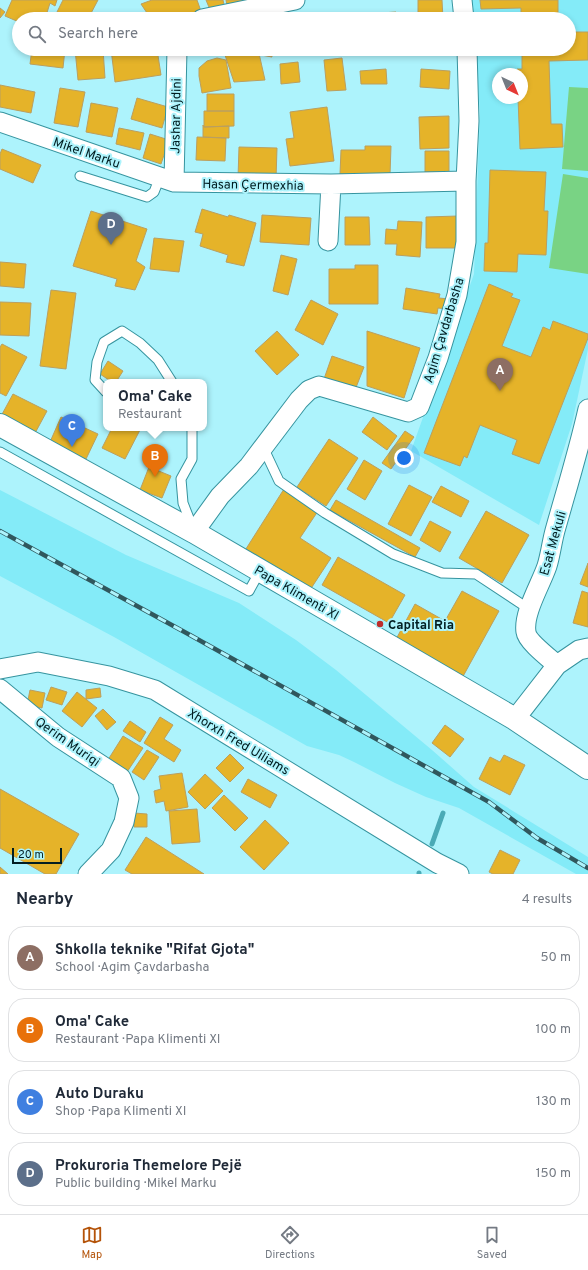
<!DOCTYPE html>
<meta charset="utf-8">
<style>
:root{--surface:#fff;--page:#f6f6f7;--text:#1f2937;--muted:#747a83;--line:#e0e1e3;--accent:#b45309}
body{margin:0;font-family:Overpass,sans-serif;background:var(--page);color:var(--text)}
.compass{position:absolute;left:492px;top:68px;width:36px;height:36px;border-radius:50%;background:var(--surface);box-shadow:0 2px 6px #0003;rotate:137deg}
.scale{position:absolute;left:12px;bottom:10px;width:50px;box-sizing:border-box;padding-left:4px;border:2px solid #021e22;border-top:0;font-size:11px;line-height:14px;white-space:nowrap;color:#021e22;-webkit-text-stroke:3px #adf3fc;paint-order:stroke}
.you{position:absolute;left:404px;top:458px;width:14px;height:14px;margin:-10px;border:3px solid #fff;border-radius:50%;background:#1a73e8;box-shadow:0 0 0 6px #1a73e833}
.badge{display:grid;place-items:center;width:26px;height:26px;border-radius:50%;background:var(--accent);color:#fff;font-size:13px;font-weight:700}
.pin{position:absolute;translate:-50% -33px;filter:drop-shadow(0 1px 2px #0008)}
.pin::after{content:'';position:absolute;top:21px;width:14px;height:12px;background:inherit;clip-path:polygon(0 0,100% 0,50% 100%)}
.popup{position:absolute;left:103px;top:379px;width:104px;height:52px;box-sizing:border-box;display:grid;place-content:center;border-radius:8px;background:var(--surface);filter:drop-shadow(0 1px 3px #0005);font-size:13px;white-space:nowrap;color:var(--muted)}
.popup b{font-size:15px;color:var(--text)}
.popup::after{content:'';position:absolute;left:50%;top:100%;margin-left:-8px;border:8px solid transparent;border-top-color:var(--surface)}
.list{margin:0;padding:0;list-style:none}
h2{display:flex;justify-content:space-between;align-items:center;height:52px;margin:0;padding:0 16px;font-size:17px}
h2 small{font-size:13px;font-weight:400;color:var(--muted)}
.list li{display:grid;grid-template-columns:26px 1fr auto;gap:12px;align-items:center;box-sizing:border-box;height:64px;margin:0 8px 8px;padding:0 8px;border:1px solid var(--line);border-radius:16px}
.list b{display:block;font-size:15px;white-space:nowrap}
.list p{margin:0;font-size:13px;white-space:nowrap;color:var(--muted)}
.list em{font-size:13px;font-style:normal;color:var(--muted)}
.icon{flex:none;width:22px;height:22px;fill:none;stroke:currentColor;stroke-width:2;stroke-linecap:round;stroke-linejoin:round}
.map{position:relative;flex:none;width:588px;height:874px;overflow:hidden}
.search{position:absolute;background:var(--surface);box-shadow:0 2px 6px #0003;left:12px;right:12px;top:12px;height:44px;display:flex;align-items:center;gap:10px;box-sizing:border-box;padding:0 14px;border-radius:22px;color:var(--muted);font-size:15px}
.sheet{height:340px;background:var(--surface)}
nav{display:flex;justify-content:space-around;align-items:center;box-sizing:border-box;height:56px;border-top:1px solid var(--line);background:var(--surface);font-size:11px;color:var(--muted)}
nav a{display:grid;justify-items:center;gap:2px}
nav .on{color:var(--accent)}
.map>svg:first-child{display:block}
.built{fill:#84ebf8;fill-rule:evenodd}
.green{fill:#79d384}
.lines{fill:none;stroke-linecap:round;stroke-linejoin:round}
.stream{stroke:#4aaab6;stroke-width:5}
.building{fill:#e5b329;stroke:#ba9f60}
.lane-casing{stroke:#36949f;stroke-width:11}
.street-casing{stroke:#36949f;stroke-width:21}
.secondary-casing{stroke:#36949f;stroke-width:24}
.lane{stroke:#fff;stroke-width:9}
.street{stroke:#fff;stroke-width:19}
.secondary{stroke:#fff;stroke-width:22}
.rail-casing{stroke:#30575d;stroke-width:4.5}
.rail{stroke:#adf3fc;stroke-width:3;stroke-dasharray:9;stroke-linecap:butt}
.poi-dot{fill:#bd2e2c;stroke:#adf3fc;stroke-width:1.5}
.labels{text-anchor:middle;stroke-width:4;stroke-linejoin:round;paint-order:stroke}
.street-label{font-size:13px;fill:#021e22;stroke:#adf3fc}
.poi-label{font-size:13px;font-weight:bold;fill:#021e22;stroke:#adf3fc;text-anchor:start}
</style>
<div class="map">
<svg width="588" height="874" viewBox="0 0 588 874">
<rect width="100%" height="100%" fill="#adf3fc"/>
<path class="built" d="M471 0H588V349L572 424 539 525 411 451 474 274 480 112 475 49H569V19H472ZM498 74H522V98H498Z
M0 490 126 555 239 603 296 640 336 670 432 750 474 787 588 857V874H576L459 808 426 797 395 783 354 762 339 755 307 746 114 637 0 576Z"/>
<path class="green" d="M569 87 588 88V171L562 169Z
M563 174 588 178V274L549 268Z"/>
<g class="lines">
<path class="stream" d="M432 844 443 813
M419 874V873"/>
</g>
<path class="building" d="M12 0H57L55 6 50 3 45 19H19V22L5 16Z
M63 0H98L88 19H64L56 14Z
M152 0H197L202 14 188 19H151L141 4Z
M206 0H223L225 9 211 12Z
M226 0H243L246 10 228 11Z
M418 0H442L443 19H418Z
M480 0H558V19H521V8L481 9Z
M0 8 5 12 0 18Z
M396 12V19H366V14Z
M350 16 351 19H328Z
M569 32H588V60L549 61 551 124H562L563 147 520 149 518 98H522V74H518L517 69H522V49H569Z
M32 49H65L63 68 30 64Z
M75 49H103L105 78 78 80Z
M111 49H157L161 75 115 82Z
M223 49H258L265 80 234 82Z
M259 49H271L272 57 261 55Z
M326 49H343L326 51Z
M217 58 226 60 231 88 202 93 199 76V68L207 61Z
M342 58 346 90 327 91 324 60Z
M298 62 300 82 281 84 280 64Z
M386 69 387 84H361L360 71Z
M421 69 450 71 449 89 420 87Z
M0 85 35 92 31 113 0 107Z
M60 88 85 92 78 127 54 123Z
M207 94H234V111H207Z
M137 98 168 107 162 128 131 119Z
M91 103 118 108 112 137 86 132Z
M327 107 334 161 290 166 286 139 294 138 290 112Z
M204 111H234V126L204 127Z
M449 116V148L420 149 419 117Z
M203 125 204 127 229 126V138L203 137Z
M119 128 144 133 140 150 116 144Z
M150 134 169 140 161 164 143 158Z
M197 137 226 138 225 161 196 160Z
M365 146H391L390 175 340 174 341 150H365Z
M239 147 277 148 276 179 238 178Z
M2 149 41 165 33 183 0 169V154Z
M425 151H449V172H425Z
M490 170 546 172 544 211H548L546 255 518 254 517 272 484 271 485 243H488Z
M202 209 228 217 229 215 256 223 244 266 226 262 228 255 200 246 203 234 195 232Z
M91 211 147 229 136 261 145 267 135 290 115 286 117 279 73 266Z
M262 215 311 218 309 245 260 242Z
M458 216V248H426V217Z
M345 217H369L370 245H345Z
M398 221 422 222 420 257 396 255 397 244H385L386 229 397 230Z
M154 238 184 241 179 272 150 269Z
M281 255 297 259 288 295 273 291Z
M0 262 26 264 24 288 0 286Z
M355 265H378V304H329V269H355Z
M489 284 513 294 511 297 520 300 502 346 531 357 543 327 550 330 553 321 588 334V338L539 464 512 454 517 440 480 425 467 458 464 456 460 466 424 453Z
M406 288 440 294 439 298 449 299 448 309 438 308 437 314 403 309Z
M51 290 76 293 66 369 40 366Z
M311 300 338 314 323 345 295 330Z
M0 302 31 303 29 336 0 335Z
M277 331 299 355 277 375 255 351Z
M367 331 420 348 404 398 367 386Z
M2 344 27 357 6 396 0 393V347Z
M332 356 364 367 355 390 324 379Z
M108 361 123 371 116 382H112L100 374Z
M13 394 47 411 34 435 0 418Z
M61 417 98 434 86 459 50 442Z
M373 417 397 436 387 450 362 432Z
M112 428H141L125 459 102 448Z
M405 431 414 437 391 469 382 463Z
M329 439 358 458 326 506 297 487Z
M364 460 382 471 365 500 347 489Z
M149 467 171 476 162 498 140 490Z
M409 485 432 497 411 536 388 524Z
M441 486 469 501 461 517 432 502Z
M284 489 318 511 300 538 331 558 308 593 244 552Z
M336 500 420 548 415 557 330 510Z
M486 511 529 535 502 583 459 558Z
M430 521 451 532 440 552 420 540Z
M338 557 405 595 389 623 322 585Z
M588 563V587L580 584Z
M462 591 499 611 461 680 394 643 415 604 445 621Z
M582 591 588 593V627L573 623Z
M51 687 67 692 62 705 46 700Z
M100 688 101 697 86 699V690Z
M30 690 45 693 42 708 27 705Z
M77 692 97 708 82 727 62 711Z
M103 709 116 722 107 730 95 716Z
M160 717 173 725 164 739 181 750 174 762 144 743Z
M130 721 146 732 140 742 123 731Z
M445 725 464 739 450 757 432 743Z
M123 736 143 748 125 775 106 763Z
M147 750 159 757 144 780 132 772Z
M230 754 244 768 230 782 216 768Z
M504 755 525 765 510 795 479 779 490 757 500 762Z
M182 773 188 807 166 811 164 801 156 803 154 791 161 789 159 776Z
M205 774 223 791 205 809 188 792Z
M248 779 277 795 270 808 241 792Z
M0 789 79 834 56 874H45L0 848Z
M224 795 248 818 235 831 212 808Z
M197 809 200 842 172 844 169 811Z
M134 813 147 814V827H134Z
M265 820 289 843 264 870 240 847Z
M146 837 204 874H132L125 870Z
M500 850 520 860 513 874H493L489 872Z
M0 867 8 874H0Z"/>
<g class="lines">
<defs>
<path id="lane" d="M80 176 147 197 154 192 160 177
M106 392 95 380 97 362 104 342 122 331 140 343 158 360 172 382
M263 447 279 481 325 513 393 554 442 573 476 574 529 609
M0 452 249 591 260 571
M192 526 183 503 181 479 192 459V428"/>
<path id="street" d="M462 0 464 19
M202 19 295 0
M0 122 174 182 331 184 466 181
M174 182 177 49
M328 241 331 184
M194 532 220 496 249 466 299 400 309 390 319 386 408 412 419 407 438 358 457 295 466 242V181L469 121 467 49
M557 665C549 658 527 641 526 632 523 613 541 584 547 566 551 553 552 540 556 527 567 488 579 449 588 409
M0 669 38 662 109 676 155 690 437 863 459 874
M0 689 58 737 121 778 129 798 124 822 111 850 88 874
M515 719 557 665 579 650 588 648"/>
<path id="secondary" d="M0 425 194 532 302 595 515 719 588 768"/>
</defs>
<use href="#lane" class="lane-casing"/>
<use href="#street" class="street-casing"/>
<use href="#secondary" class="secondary-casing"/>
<use href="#lane" class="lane"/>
<use href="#street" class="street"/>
<use href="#secondary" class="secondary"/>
<defs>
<path id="rail" d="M0 531 190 635 489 802 537 838 588 868"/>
</defs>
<use href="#rail" class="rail-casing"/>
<use href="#rail" class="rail"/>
</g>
<circle class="poi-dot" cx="380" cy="624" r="4"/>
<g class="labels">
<g class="street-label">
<text transform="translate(175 116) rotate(-89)" y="5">Jashar Ajdini</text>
<text transform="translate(87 152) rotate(19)" y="5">Mikel Marku</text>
<text transform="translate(253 184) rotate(1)" y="5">Hasan Çermexhia</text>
<text transform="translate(443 330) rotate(-73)" y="5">Agim Çavdarbasha</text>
<text transform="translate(552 543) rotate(-74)" y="5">Esat Mekuli</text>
<text transform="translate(297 592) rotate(30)" y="5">Papa Klimenti XI</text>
<text transform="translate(68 741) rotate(35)" y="5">Qerim Muriqi</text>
<text transform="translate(239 741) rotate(31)" y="5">Xhorxh Fred Uiliams</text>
</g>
<g class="poi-label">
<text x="388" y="629">Capital Ria</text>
</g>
</g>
</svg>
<svg class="compass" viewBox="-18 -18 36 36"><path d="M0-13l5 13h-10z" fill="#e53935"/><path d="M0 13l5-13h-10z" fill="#747a83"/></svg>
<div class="scale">20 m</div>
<div class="you"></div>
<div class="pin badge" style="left:500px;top:391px;background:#8d6e63">A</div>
<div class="pin badge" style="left:155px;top:477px;background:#e8710a">B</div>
<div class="popup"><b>Oma' Cake</b>Restaurant</div>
<div class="pin badge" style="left:72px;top:447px;background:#3f7fe0">C</div>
<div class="pin badge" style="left:111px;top:245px;background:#5c6f8a">D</div>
<div class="search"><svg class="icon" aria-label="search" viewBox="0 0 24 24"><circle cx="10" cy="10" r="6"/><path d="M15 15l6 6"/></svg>Search here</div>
</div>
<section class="sheet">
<h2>Nearby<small>4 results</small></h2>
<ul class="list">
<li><span class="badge" style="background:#8d6e63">A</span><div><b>Shkolla teknike &quot;Rifat Gjota&quot;</b><p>School · Agim Çavdarbasha</p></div><em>50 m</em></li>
<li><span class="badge" style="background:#e8710a">B</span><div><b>Oma' Cake</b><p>Restaurant · Papa Klimenti XI</p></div><em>100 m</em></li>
<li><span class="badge" style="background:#3f7fe0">C</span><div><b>Auto Duraku</b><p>Shop · Papa Klimenti XI</p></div><em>130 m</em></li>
<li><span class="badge" style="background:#5c6f8a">D</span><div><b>Prokuroria Themelore Pejë</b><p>Public building · Mikel Marku</p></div><em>150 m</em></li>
</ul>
</section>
<nav>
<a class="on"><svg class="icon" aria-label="map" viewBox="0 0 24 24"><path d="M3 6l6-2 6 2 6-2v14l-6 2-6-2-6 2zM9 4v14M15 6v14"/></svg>Map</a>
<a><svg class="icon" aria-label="directions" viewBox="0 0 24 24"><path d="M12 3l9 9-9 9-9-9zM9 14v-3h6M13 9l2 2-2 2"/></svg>Directions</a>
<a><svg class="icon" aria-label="saved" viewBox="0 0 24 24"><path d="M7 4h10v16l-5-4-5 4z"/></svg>Saved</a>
</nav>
